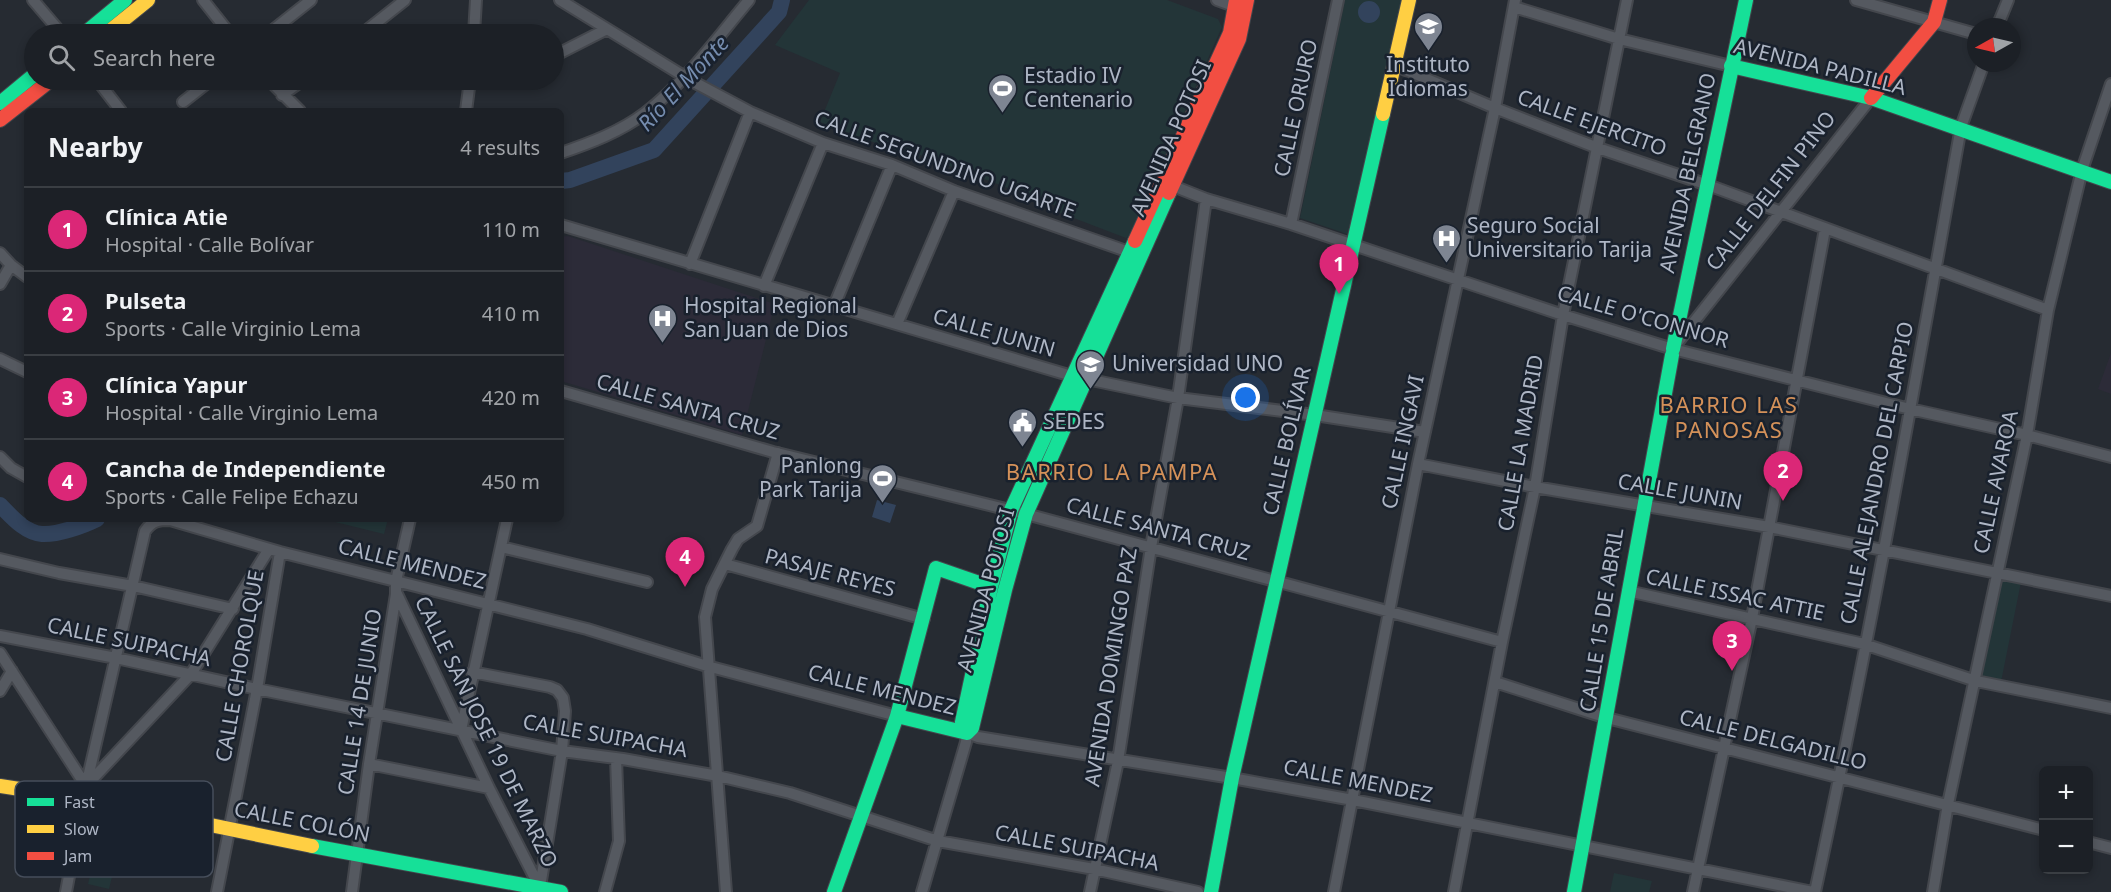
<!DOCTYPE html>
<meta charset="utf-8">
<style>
:root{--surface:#1c2026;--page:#25282e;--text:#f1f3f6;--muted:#a0a3a7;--line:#3a3e43;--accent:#db2777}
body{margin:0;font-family:"Noto Sans",sans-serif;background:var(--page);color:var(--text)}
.controls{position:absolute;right:18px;bottom:18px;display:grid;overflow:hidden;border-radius:9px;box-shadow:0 3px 9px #0003}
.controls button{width:54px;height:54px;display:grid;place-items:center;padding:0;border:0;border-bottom:2px solid var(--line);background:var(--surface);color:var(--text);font:30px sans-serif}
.compass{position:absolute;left:1967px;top:18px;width:54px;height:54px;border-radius:50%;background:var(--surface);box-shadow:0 3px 9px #0003;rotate:262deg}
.you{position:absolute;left:1246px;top:398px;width:21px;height:21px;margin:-15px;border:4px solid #fff;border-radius:50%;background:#1a73e8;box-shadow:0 0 0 9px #1a73e833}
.badge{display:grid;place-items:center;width:39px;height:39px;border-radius:50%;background:var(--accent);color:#fff;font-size:20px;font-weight:700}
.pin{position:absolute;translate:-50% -50px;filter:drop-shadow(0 2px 3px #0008)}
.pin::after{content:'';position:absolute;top:32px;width:21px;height:18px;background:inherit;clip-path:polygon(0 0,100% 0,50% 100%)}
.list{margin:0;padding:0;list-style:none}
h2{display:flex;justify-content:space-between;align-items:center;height:78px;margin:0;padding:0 24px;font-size:26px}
h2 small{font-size:20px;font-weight:400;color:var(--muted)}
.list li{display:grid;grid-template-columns:39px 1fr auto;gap:18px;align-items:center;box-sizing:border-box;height:84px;padding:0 24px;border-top:2px solid var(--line)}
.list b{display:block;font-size:22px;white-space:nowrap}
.list p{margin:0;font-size:20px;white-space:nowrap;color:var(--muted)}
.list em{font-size:20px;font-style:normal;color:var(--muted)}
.icon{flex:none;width:33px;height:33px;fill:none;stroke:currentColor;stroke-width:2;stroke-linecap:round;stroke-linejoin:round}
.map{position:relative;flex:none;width:2111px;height:892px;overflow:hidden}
.search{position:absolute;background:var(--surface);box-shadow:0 3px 9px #0003;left:24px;top:24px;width:540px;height:66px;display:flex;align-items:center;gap:15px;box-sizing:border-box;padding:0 21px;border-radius:33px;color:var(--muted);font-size:22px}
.panel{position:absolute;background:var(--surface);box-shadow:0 3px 9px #0003;left:24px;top:108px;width:540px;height:414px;border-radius:9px}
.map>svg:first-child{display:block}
.medical{fill:#2c2b38}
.green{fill:#233538}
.water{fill:#32435c}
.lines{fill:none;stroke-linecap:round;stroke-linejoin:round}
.river{stroke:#32435c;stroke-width:16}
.street-casing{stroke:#44474d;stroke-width:14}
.fast-casing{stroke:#44474d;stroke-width:16}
.slow-casing{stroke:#44474d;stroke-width:16}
.jam-casing{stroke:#44474d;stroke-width:16}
.street{stroke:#555960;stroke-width:10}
.fast{stroke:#16e098;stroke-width:14}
.slow{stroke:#ffcf43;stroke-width:14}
.jam{stroke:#f24e42;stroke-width:14}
.labels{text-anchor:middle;stroke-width:5;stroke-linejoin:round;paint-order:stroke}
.poi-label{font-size:21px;fill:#aeb6c5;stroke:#19212d;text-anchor:start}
.street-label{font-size:21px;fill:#aeb6c5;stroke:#19212d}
.water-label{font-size:22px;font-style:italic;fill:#758cae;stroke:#19212d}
.neighbourhood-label{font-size:22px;letter-spacing:1.5px;fill:#d49159;stroke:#19212d}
.key{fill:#19212d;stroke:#464e5b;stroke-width:1.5}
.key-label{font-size:16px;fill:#aeb6c5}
</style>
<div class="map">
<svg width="2111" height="892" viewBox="0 0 2111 892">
<rect width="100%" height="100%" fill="#262b32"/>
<path class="medical" d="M568 236 775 304 742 435 561 381V237Z
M2111 353V394L2098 389Z"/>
<path class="green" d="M809 0H1167L1218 19 1222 27 1130 235 1126 238 1058 212 1059 207 920 155 918 159 820 122 840 73 775 45Z
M1345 0H1402L1350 235 1300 218Z
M323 519H388L384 534Z
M1997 577 2021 582 2000 687 1978 680Z
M97 847 118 852 109 889 88 884Z
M1614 873 1652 881 1649 892H1610Z"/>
<path class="water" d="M1358 12a11 11 0 1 1 22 0a11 11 0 1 1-22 0Z
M877 500 896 505 890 523 872 517Z"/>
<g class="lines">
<path class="river" d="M561 181 570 180 654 150 779 12 782 0
M0 505C11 516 25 533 42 534 57 535 83 526 97 519"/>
<defs>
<path id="street" d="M33 0 62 34
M203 0 230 34
M560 0 690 80 750 112 823 143 892 165 954 191 1135 254
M1217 0 1239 8
M1856 0 1976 34
M1514 7 1619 39 1731 66
M1997 27 2008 0
M268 34 311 0
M362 34 405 0
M474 34 476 0
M554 56 607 29
M1394 65 1495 108 1598 148 1708 185 2048 310
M97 80 121 111
M269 80 300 111
M282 95 303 80
M183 102 211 80
M466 111 470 80
M561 153C590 143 620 132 645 113 685 83 717 38 749 0
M1168 184 1206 199 1291 224 1563 315 1673 349 1910 409 2027 435 2111 457
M1291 224 1338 0
M561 225 1072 376 1178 398 1315 415 1425 432
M0 253 11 265 27 277
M690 264 750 112
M0 284 11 265
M764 286 823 143
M834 306 892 165
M897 324 954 191
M1674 347 1871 98
M0 359 27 372
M561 391 773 452 1026 514 1502 642
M0 457 11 468 27 477
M1418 464 1535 487 1769 527 2111 596
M501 547 647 582
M0 559 59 573 133 586 233 609
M725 564 924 619
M1628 591 1864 644 1976 681 2111 708
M397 594 489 788 540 888
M0 636 116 658 257 689 562 751 623 759 718 776 790 793 938 841 1094 869 1198 892
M0 653 86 786
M472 672 550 687 557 690 563 698 565 711 562 751 540 887
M1495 682 1607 718 2044 830
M0 691 12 671
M461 730 507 519
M369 764 489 788
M86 786 191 674 269 549
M2088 842 2111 848
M66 892 86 786 145 531C152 521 158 520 170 520L280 552 587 629 707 666 897 716
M217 892 257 689 280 552
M352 892 369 764 396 594V581L410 519
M605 892 619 841 616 758
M726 892 705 617 712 589 732 549 738 539 757 526 778 453
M922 892 966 742 967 733 978 737 1232 778 1353 800 1813 892
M1090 892 1118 761 1151 547 1178 398 1206 199
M1334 892 1418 464 1495 108 1515 0
M1454 892 1502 642 1535 487 1563 315 1627 0
M1693 892 1752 618 1825 229
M1815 892C1870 639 1915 383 1961 127L1984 63
M1933 892 1948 804 2027 435 2048 310 2082 170 2111 84"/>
<path id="fast" d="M84 34 125 0
M1731 66 1871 98 2111 182
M0 103 34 75
M1673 349 1746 0
M897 716 967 733
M967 733 972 728 1005 590 1026 514 1169 193
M967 733 962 722 991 587 1011 510 1135 241
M312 846 561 892
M834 892 897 716 936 568 991 587
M1211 892 1232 778 1383 114
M1574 892 1672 355"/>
<path id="slow" d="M106 34 148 0
M1383 114 1409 0
M0 786 84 799 312 846"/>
<path id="jam" d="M1871 98 1934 22 1940 0
M0 120 51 80
M1169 193 1239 39 1247 0
M1135 241 1230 33 1236 0"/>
</defs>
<use href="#street" class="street-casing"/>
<use href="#fast" class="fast-casing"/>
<use href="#slow" class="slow-casing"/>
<use href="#jam" class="jam-casing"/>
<use href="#street" class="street"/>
<use href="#fast" class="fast"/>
<use href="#slow" class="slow"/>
<use href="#jam" class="jam"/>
</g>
<defs>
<symbol id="university-pin" viewBox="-11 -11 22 30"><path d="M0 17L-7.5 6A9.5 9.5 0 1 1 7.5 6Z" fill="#7e8592" stroke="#19212d"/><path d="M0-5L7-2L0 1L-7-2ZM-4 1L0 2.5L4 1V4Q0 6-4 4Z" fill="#fff"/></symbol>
<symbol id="stadium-pin" viewBox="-11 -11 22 30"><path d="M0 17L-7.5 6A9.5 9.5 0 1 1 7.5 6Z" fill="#7e8592" stroke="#19212d"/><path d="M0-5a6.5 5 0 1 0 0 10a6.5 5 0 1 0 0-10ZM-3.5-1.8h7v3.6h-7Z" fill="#fff"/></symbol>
<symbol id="hospital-pin" viewBox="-11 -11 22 30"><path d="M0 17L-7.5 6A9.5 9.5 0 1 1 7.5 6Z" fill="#7e8592" stroke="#19212d"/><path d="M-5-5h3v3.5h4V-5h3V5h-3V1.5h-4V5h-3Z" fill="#fff"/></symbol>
<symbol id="civic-pin" viewBox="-11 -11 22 30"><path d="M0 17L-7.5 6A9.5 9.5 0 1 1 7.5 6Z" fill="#7e8592" stroke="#19212d"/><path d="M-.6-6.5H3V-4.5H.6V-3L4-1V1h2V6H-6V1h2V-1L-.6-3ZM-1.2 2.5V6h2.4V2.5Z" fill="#fff"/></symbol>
</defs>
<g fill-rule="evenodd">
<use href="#university-pin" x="1412" y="10" width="33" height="45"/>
<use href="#stadium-pin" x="986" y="72" width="33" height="45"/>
<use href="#hospital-pin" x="1430" y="222" width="33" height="45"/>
<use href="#hospital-pin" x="646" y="302" width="33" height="45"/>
<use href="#university-pin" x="1074" y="348" width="33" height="45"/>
<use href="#civic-pin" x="1006" y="406" width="33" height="45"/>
<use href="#stadium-pin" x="866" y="462" width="33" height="45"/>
</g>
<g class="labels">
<g class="poi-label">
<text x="1428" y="72" text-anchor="middle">Instituto<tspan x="1428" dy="24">Idiomas</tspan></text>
<text x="1024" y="83">Estadio IV<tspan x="1024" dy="24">Centenario</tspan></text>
<text x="1467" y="233">Seguro Social<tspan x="1467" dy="24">Universitario Tarija</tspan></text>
<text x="684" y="313">Hospital Regional<tspan x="684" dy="24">San Juan de Dios</tspan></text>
<text x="1112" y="371">Universidad UNO</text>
<text x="1043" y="429">SEDES</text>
<text x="862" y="473" text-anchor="end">Panlong<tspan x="862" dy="24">Park Tarija</tspan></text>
</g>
<g class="street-label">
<text transform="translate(1820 67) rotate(14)" y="7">AVENIDA PADILLA</text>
<text transform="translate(1296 108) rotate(-78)" y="7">CALLE ORURO</text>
<text transform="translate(1592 123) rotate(20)" y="7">CALLE EJERCITO</text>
<text transform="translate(1171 138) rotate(-66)" y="7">AVENIDA POTOSI</text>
<text transform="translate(945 165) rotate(20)" y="7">CALLE SEGUNDINO UGARTE</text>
<text transform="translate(1688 173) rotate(-78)" y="7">AVENIDA BELGRANO</text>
<text transform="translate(1771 191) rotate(-52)" y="7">CALLE DELFIN PINO</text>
<text transform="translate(1643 317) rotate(16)" y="7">CALLE O'CONNOR</text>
<text transform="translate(994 333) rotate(16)" y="7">CALLE JUNIN</text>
<text transform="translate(688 407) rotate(16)" y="7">CALLE SANTA CRUZ</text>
<text transform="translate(1287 441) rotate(-77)" y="7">CALLE BOLÍVAR</text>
<text transform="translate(1403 442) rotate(-78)" y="7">CALLE INGAVI</text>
<text transform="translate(1521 443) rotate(-80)" y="7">CALLE LA MADRID</text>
<text transform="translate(1877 473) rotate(-79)" y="7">CALLE ALEJANDRO DEL CARPIO</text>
<text transform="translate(1996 482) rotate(-78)" y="7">CALLE AVAROA</text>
<text transform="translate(1680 492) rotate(10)" y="7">CALLE JUNIN</text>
<text transform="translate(1158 529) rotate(15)" y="7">CALLE SANTA CRUZ</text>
<text transform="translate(412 564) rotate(14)" y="7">CALLE MENDEZ</text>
<text transform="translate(830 573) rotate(15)" y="7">PASAJE REYES</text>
<text transform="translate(986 590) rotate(-75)" y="7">AVENIDA POTOSI</text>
<text transform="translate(1735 595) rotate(12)" y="7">CALLE ISSAC ATTIE</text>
<text transform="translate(1602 620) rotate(-81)" y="7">CALLE 15 DE ABRIL</text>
<text transform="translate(129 642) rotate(12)" y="7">CALLE SUIPACHA</text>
<text transform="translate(240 666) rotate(-80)" y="7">CALLE CHOROLQUE</text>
<text transform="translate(1111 667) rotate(-81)" y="7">AVENIDA DOMINGO PAZ</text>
<text transform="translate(882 690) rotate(14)" y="7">CALLE MENDEZ</text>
<text transform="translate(360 702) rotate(-81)" y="7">CALLE 14 DE JUNIO</text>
<text transform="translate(486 732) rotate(64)" y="7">CALLE SAN JOSE 19 DE MARZO</text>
<text transform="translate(605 736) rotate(10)" y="7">CALLE SUIPACHA</text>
<text transform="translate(1773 740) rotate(14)" y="7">CALLE DELGADILLO</text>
<text transform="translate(1358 781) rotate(11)" y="7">CALLE MENDEZ</text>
<text transform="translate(302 822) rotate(11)" y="7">CALLE COLÓN</text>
<text transform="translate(1077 848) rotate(11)" y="7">CALLE SUIPACHA</text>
</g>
<g class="water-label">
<text transform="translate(683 83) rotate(-47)" y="8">Río El Monte</text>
</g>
<g class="neighbourhood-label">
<text x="1729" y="413">BARRIO LAS<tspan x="1729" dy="25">PANOSAS</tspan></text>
<text x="1112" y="480">BARRIO LA PAMPA</text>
</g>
</g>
<rect x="15" y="781" width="198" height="96" rx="9" class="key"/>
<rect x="27" y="798" width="27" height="8" fill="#16e098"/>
<rect x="27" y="825" width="27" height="8" fill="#ffcf43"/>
<rect x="27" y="852" width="27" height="8" fill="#f24e42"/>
<g class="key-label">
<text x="64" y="808">Fast</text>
<text x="64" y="835">Slow</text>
<text x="64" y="862">Jam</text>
</g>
</svg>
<div class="controls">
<button>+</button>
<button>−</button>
</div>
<svg class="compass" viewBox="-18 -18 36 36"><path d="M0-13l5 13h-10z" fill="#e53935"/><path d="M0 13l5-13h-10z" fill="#a0a3a7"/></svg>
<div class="you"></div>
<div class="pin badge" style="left:1339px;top:294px">1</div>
<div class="pin badge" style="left:1783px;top:501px">2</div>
<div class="pin badge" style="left:1732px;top:671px">3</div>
<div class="pin badge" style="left:685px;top:587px">4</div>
<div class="search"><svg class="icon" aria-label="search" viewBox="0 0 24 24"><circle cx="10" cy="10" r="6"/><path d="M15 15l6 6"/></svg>Search here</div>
<section class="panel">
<h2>Nearby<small>4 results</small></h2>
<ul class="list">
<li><span class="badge">1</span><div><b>Clínica Atie</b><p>Hospital · Calle Bolívar</p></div><em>110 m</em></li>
<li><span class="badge">2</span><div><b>Pulseta</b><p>Sports · Calle Virginio Lema</p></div><em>410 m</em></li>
<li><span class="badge">3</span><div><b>Clínica Yapur</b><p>Hospital · Calle Virginio Lema</p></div><em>420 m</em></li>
<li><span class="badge">4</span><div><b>Cancha de Independiente</b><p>Sports · Calle Felipe Echazu</p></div><em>450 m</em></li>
</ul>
</section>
</div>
